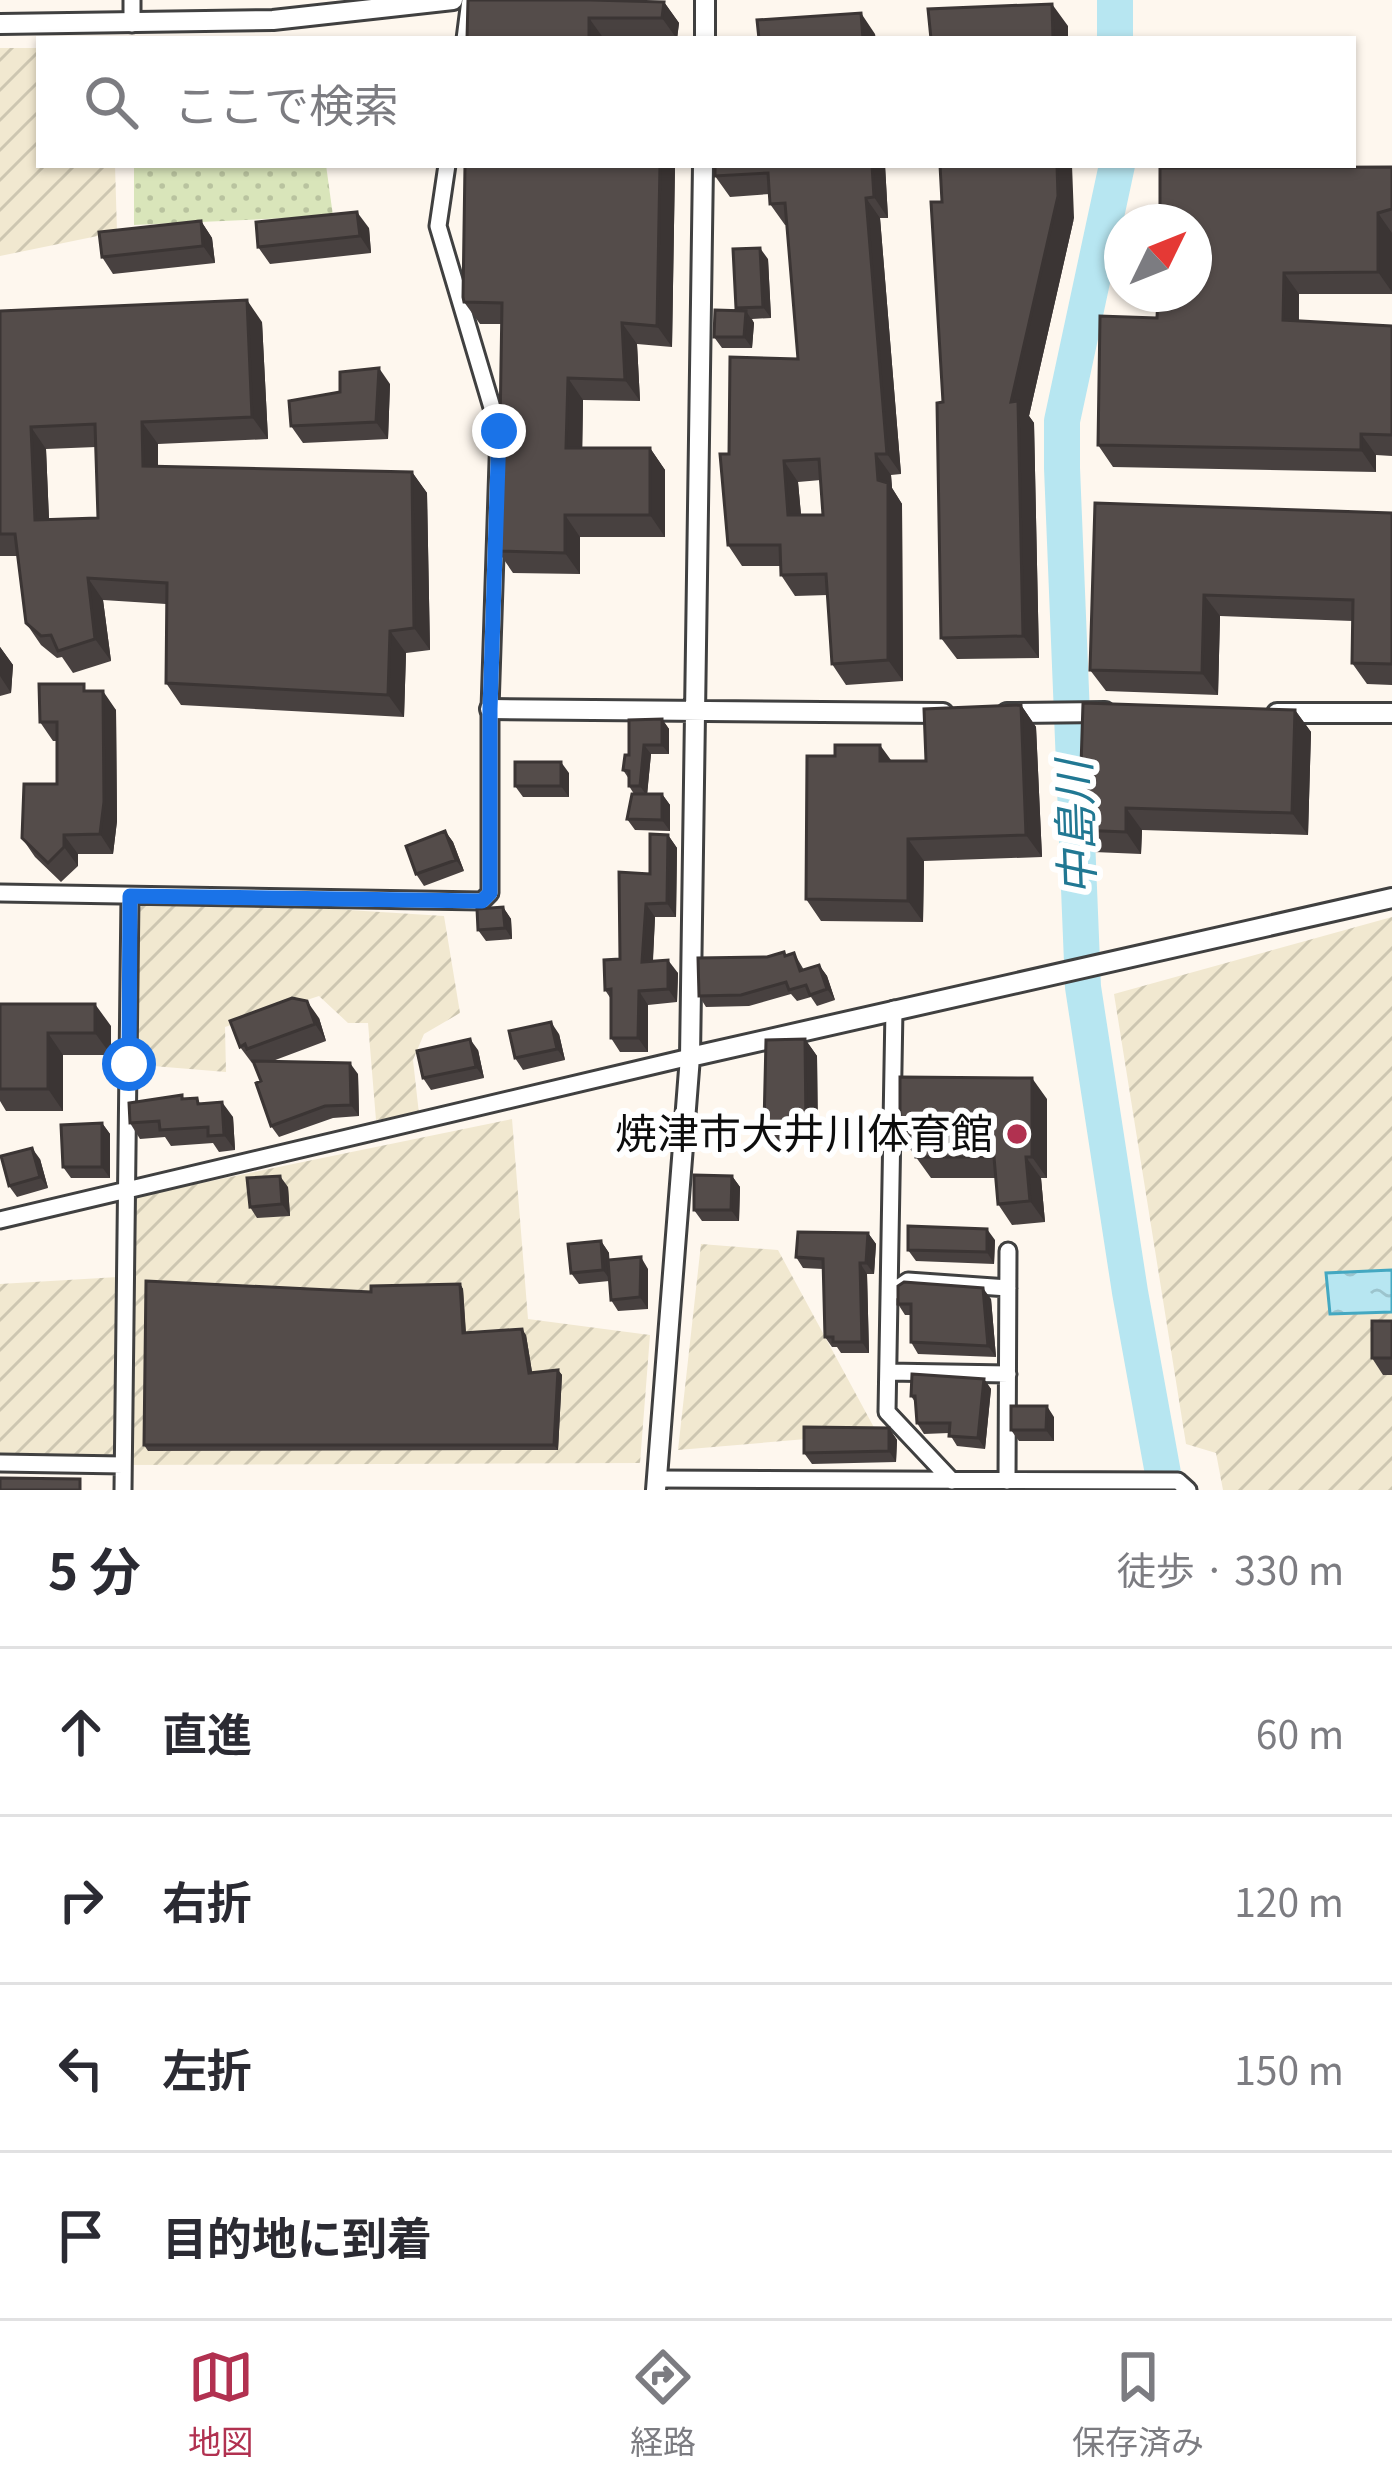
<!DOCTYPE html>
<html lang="ja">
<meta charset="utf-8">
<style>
:root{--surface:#fff;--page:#f7f7f7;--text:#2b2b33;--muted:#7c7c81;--line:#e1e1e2;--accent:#b13150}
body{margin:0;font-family:Georgia,"Noto Sans JP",serif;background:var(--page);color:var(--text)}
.compass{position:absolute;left:1104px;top:204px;width:108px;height:108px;border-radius:50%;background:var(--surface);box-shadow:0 3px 9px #0004;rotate:47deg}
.stop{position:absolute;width:36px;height:36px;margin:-27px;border:9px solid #1a73e8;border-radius:50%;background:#fff}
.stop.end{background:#1a73e8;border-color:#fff;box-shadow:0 3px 12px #0008}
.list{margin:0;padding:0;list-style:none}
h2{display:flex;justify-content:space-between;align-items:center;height:156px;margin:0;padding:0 48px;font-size:51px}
h2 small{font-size:39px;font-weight:400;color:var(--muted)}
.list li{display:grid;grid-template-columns:78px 1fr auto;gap:36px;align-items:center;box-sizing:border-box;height:168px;padding:0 48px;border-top:3px solid var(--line)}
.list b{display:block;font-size:45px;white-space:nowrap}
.list em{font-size:39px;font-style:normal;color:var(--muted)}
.icon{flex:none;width:66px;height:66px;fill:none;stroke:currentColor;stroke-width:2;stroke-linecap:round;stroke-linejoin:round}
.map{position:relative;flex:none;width:1392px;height:1490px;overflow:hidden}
.search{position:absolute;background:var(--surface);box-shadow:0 3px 9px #0004;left:36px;right:36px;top:36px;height:132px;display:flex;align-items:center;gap:30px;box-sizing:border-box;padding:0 42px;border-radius:0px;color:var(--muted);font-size:45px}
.sheet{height:828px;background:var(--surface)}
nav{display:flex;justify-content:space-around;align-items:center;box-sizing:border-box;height:168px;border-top:3px solid var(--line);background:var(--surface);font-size:33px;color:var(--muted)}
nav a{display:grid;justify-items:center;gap:6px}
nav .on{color:var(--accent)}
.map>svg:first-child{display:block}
.farmland{fill:url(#farmland-furrows)}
.grass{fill:url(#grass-dots)}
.water{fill:url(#water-ripples);stroke:#44a8c1;stroke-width:3}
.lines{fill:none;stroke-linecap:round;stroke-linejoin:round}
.river{stroke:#b7e6f1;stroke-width:36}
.minor-casing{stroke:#404040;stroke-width:21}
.tertiary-casing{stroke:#404040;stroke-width:24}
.minor{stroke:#fff;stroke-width:15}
.tertiary{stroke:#fff;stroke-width:18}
.wall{fill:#484140;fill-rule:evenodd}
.shaded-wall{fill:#3b3534}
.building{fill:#544c4a;stroke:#3b3534;stroke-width:3;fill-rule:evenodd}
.route{stroke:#1a73e8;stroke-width:15}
.poi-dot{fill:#b13150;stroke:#fff;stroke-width:4.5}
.labels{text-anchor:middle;stroke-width:12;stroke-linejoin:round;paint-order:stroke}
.poi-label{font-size:42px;fill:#0d0d0d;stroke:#fff;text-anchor:end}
.water-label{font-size:45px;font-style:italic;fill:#217893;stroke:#fff}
</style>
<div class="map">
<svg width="1392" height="1490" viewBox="0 0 1392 1490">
<defs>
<pattern id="farmland-furrows" width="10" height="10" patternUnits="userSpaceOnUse" patternTransform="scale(3)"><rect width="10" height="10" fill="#f1e8d0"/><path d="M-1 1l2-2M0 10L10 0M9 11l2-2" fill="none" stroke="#cdc6b1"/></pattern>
<pattern id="grass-dots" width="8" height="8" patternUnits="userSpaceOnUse" patternTransform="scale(3)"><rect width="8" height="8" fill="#d9e5ba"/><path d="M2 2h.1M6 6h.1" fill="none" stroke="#b9c39f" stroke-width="1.8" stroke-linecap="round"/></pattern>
<pattern id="water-ripples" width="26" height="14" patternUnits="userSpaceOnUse" patternTransform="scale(3)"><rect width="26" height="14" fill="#b7e6f1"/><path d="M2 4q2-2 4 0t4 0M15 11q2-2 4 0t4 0" fill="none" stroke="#9cc4cd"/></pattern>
</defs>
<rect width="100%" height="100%" fill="#fef7ee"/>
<path class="farmland" d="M0 48H39V165H115L117 232 0 256Z
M130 896 444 916 460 1013 424 1034 413 1060 419 1114 376 1120 368 1023H348L319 996 225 1027 226 1072 129 1064Z
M1392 917V1490H1223L1216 1453 1186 1444 1114 994Z
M512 1119 528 1319 650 1335 640 1463 123 1465 0 1457V1284L118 1277 128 1198Z
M701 1244 778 1250 877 1433 678 1450Z
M1127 1481 1146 1490H770V1486Z"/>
<path class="grass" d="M134 165H326L333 216 134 225Z"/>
<path class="water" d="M1392 1270V1312L1330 1314 1326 1273Z"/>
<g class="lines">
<path class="river" d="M1115 0V39
M1117 165 1062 421V468L1083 987 1130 1292 1166 1490"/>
<defs>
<path id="minor" d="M132 24V0
M465 39 470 0
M0 893 482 901 490 893V709L499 431 438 226 447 165
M894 1009 887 1412 952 1481
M0 1220 690 1057
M891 1293 908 1281 1008 1288
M888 1372 1008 1374
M0 1463 123 1465
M657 1479 1178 1481 1188 1490
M1007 1481 1008 1251
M123 1490 130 896"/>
<path id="tertiary" d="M0 24 273 20 453 0
M705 39V0
M490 709 943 713
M1007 713 1105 712
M1277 713H1392
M690 1057 1392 898
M656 1490 690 1057 703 165"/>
</defs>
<use href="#minor" class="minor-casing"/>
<use href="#tertiary" class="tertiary-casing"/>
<use href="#minor" class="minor"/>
<use href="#tertiary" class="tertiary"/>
</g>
<path class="wall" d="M664 2 679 23 677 39H467Z
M675 165 672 347 637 344 640 401 583 400 582 448H650L665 470V537H580V574L513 573 498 551 502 324H480L464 302Z
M885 165 888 218H880L901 474 891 475 892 488 902 504 903 681 846 685 832 664 828 595 795 596 781 575V566H742L728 545 729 454 798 359 787 225H785L770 204V194L730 197 715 176ZM821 480 823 515H801L798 482Z
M1392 167V294H1299V321L1392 326V456L1376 455V472L1113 467 1098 445 1157 318Z
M1074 218 1029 416 1034 423 1039 658 957 659 941 638Z
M201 221 212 238 215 263 113 274 102 257Z
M369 228 371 253 270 264 258 247Z
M768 259 771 318 752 319 754 323 752 348H722L714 337 738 311 736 308Z
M0 311 262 322 268 439 158 444V466L412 472 427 493 430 650 406 653 404 717 181 705 166 683V604L103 600 111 661 73 673 62 657 57 658 41 645 26 623 17 556H0ZM96 447 98 518 49 520 46 449Z
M390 384 388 439 303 443 291 426Z
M1095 503 1392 513V685L1367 684 1352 663 1353 621 1220 616 1218 695 1106 691 1090 670Z
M0 647 13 665 11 693 0 696Z
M89 691 116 710 117 821 113 854H78V866L61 882 35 857 22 838 57 784V741H53L40 722Z
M1021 705 1036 727 1042 857 924 861 923 922 821 921 806 899 891 761H926Z
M1295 710 1311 732 1308 835 1142 830 1141 854 1094 852 1079 830Z
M662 719 669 729V754H651L647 794H662L670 805V831L635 830 627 819 634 794 629 786V779L623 770 629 755Z
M569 773V797H523L515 786Z
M445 831 453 842 464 871 424 886 416 874Z
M668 835 677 848 676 917H655L653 961 678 973 677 1002 648 1005V1052H620L611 1038V999L605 990 620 959 650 874Z
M503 907 511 919 512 939 486 941 478 930Z
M784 952 786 956 794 953 804 970 819 965 827 976 835 1000 817 1006 811 997 797 1001 791 994 749 1006 706 1007 699 996 767 957Z
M0 1004 111 1026V1055H63V1111H6L0 1101Z
M319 1018 326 1041 270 1062 358 1074 359 1116 333 1118 279 1137 271 1126 261 1081 254 1062 252 1063 240 1047Z
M559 1034 565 1060 523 1070 515 1058Z
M805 1039 817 1056 818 1141 776 1142 764 1125Z
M478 1050 484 1078 431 1090 423 1078Z
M184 1099 201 1103 233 1117 235 1150 219 1152 213 1143 171 1146 165 1137 140 1139 130 1123Z
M1047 1099V1178H1041L1045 1222 1012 1225 998 1204 995 1178H931L900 1135Z
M102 1123 110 1134V1178H71L63 1167Z
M40 1159 48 1188 17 1197 9 1186Z
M732 1176 740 1187 739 1221H702L694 1210Z
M288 1187 290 1216 257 1218 250 1207Z
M868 1233 876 1244 874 1274H867L869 1353H841L837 1347H832L825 1337 823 1269 803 1268 796 1257Z
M995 1240 994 1264 916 1261 908 1250Z
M601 1241 609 1253V1260L648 1269V1309L618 1311 611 1300 609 1281 579 1284 571 1273Z
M460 1284 463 1289 466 1332 526 1335 532 1372 558 1370 562 1375 558 1450 148 1451 144 1445 371 1292Z
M991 1299 996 1357 918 1354 911 1342V1315H905L898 1304Z
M1392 1321V1375H1383L1372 1358Z
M984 1379 991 1389 985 1449 957 1446 949 1433 924 1434 917 1423 915 1402 911 1396Z
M1054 1417V1441H1019L1011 1430Z
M889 1428 897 1440 896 1462 812 1464 804 1453Z"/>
<path class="shaded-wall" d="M664 2 679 23 677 39 662 18Z
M1052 4 1068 26V39H1053Z
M861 13 875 34 876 39H863Z
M589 18 604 39H589Z
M660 165H675L672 347 657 326Z
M872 165H885L888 218 874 197Z
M1057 165H1072L1074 218 1029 416 1034 423 1039 658 1023 636 1011 402Z
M866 198 880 218 901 474 887 454Z
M357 212 369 228 371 253 360 236Z
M1378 213 1392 233V292L1378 272Z
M201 221 212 238 215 263 203 246Z
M760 248 768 259 771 318 763 307Z
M1284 273 1299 294 1298 342 1283 320Z
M247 300 262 322 268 439 252 417Z
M746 311 754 323 752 348 744 337Z
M622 323 637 344 640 401 625 380Z
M379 368 390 384 388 439 376 422Z
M568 378 583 400 582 470 566 448Z
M142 422 158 444V488L143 466Z
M31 427 46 449 50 542 35 520Z
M1361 434 1376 455V472L1361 450Z
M650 448 665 470V537L650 515Z
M876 454 891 475 892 488 902 504 903 681 888 660Z
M784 461 798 482 803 536 788 515Z
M412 472 427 493 430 650 414 628Z
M565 515 580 537V574L565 553Z
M88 578 103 600 111 661 95 639Z
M1204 595 1220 616 1218 695 1202 673Z
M390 631 406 653 404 717 388 695Z
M0 647 13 665 11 693 0 676Z
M103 691 116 710 117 821 113 854 100 834Z
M1021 705 1036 727 1042 857 1026 835Z
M1295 710 1311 732 1308 835 1292 813Z
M662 719 669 729V754L662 745Z
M644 745 651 754 647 796 640 786Z
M880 745 896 767 880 761Z
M561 762 569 773V797L561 786Z
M662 794 670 805V831L662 820Z
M1126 808 1142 830 1141 854 1126 832Z
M445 831 453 842 464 871 456 860Z
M64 835 78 854V866L64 847Z
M668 835 677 848 676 917 667 903Z
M908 839 924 861 923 922 908 901Z
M646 904 655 917 652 975 642 962Z
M503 907 511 919 512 939 505 928Z
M668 960 678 973 677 1002 668 989Z
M819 965 827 976 835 1000 827 989Z
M639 991 648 1005V1052L638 1038Z
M307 1001 319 1018 326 1041 315 1024Z
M95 1004 111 1026V1055L95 1033Z
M551 1022 559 1034 565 1060 557 1049Z
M48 1033 63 1055V1111L48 1089Z
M470 1039 478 1050 484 1078 476 1067Z
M805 1039 817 1056 818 1141 806 1125Z
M350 1063 358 1074 359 1116 351 1105Z
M1032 1078 1047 1099V1178L1032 1157Z
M222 1102 233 1117 235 1150 224 1135Z
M102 1123 110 1134V1178L102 1167Z
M32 1148 40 1159 48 1188 40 1177Z
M1026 1157 1041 1178 1045 1222 1030 1201Z
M280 1176 288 1187 290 1216 282 1204Z
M732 1176 740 1187 739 1221 731 1210Z
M987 1229 995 1240 994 1264 987 1252Z
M868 1233 876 1244 874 1274 866 1263Z
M601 1241 609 1253 611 1281 603 1270Z
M641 1257 648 1269V1309L640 1297Z
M860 1263 867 1274 869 1353 862 1342Z
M460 1284 463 1289 466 1338 463 1333Z
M983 1288 991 1299 996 1357 988 1346Z
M522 1329 526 1335 533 1378 529 1373Z
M558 1370 562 1375 558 1450 554 1445Z
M984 1379 991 1389 985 1449 978 1438Z
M1047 1406 1054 1417V1441L1046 1430Z
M889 1428 897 1440 896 1462 889 1451Z"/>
<path class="building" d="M468 0H591L664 2 662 18H589V39H467Z
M1052 4 1053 39H931L928 9Z
M861 13 863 39H759L757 20Z
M465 165H660L657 326 622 323 625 380 568 378 566 448H650V515H565V553L498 551 502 303 464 302 463 297Z
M715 165H872L874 197 866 198 887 454H876L878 480 888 483V660L832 664 826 574 781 575 780 545H728L720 454H729L730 357 798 359 785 203 770 204 768 173 715 176ZM819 459 823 515H788L784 461Z
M940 165H1057L1058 196 1011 402 1018 401 1023 636 941 638 937 403 943 402 931 202H942Z
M1392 167V209L1378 213V272L1284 273 1283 320 1392 326V435L1361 434V450L1098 445 1100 316 1157 318 1158 294H1194V222H1160V168Z
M357 212 360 236 258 247 256 222Z
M201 221 203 246 102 257 99 232Z
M760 248 763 307 736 308 733 249Z
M247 300 252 417 142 422 143 466 412 472 414 628 390 631 388 695 166 683 167 583 88 578 95 639 58 651 51 635 41 636 26 623 15 534H0V311ZM95 424 98 518 35 520 31 427Z
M715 310 746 311 744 337H714Z
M379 368 376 422 291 426 289 401 340 392V372Z
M1095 503 1392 513V664L1352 663 1353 600 1204 595 1202 673 1090 670Z
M39 684H84V691H103L104 802 100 834 64 835V847L48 863 22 838 24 784H57V722H40Z
M1083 703 1295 710 1292 813 1126 808V832L1079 830Z
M1021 705 1026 835 908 839V901L806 899 807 756H835V745H880V761H926L924 709Z
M662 719V745H644L640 786H629V771L623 770 625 755H629V720Z
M515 762H561V786H515Z
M632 794H662V820L627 819Z
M445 831 456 860 416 874 406 846Z
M650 834 668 835 667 903 646 904 642 962 668 960V989L639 991 638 1038H611V989L605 990 604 960 620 959 619 872 650 874Z
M503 907 505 928 478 930 477 909Z
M784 952 785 956 794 953 800 971 819 965 827 989 810 995 806 985 789 990 786 982 741 995 699 996 698 958 767 957Z
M292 998 307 1001 315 1024 247 1049 245 1044 240 1047 230 1021Z
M0 1004H95V1033H48V1089H0Z
M551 1022 557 1049 515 1058 509 1031Z
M470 1039 476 1067 423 1078 417 1051Z
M805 1039 806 1125H764L766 1040Z
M253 1061 350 1063 351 1105 325 1106 271 1126 256 1083 261 1081Z
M900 1077 1032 1078V1157H1026L1030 1201 998 1204 994 1157H916V1135H900Z
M182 1095V1099L197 1098 198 1104 222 1102 224 1135 208 1136V1127L160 1130 159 1121 130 1123 129 1103Z
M102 1123V1167H63L61 1125Z
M32 1148 40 1177 9 1186 1 1156Z
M694 1175 732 1176 731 1210H694Z
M280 1176 282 1204 250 1207 247 1178Z
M908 1226 987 1229V1252L908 1250Z
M798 1232 868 1233 866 1263H860L862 1342H833V1337H825L823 1259 796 1257Z
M601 1241 603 1270 571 1273 568 1244Z
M641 1257 640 1297 611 1300 608 1260Z
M146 1281 371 1292V1286L460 1284 463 1333 522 1329 529 1373 558 1370 554 1445H144Z
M904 1282 983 1288 988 1346 911 1342V1304H898V1286Z
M1372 1321H1392V1358H1372Z
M912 1374 984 1379 978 1438 949 1436 950 1423H917L915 1396H911Z
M1011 1406H1047L1046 1430H1011Z
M804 1427 889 1428V1451L804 1453Z
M0 1478 80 1479V1490H0Z"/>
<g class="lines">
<path class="route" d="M129 1064 130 896 482 901 490 893V709L499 431"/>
</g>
<circle class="poi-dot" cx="1017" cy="1134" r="12"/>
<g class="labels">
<g class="poi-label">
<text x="993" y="1149">焼津市大井川体育館</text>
</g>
<g class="water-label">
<text transform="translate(1076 828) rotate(-92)" y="16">中島川</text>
</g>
</g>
</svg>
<svg class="compass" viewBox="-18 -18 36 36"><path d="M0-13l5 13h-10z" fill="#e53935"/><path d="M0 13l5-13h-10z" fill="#7c7c81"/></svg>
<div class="stop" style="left:129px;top:1064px"></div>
<div class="stop end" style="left:499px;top:431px"></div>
<div class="search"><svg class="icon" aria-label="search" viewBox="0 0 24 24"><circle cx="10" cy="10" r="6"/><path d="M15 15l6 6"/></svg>ここで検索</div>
</div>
<section class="sheet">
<h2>5 分<small>徒歩 · 330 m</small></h2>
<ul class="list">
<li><svg class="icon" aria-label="ahead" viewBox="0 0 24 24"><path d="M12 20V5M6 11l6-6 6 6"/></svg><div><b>直進</b></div><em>60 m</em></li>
<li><svg class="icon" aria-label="right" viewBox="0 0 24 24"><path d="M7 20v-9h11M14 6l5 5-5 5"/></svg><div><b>右折</b></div><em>120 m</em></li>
<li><svg class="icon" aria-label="left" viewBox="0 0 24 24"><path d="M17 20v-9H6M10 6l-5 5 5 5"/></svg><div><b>左折</b></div><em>150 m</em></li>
<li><svg class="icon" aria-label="arrive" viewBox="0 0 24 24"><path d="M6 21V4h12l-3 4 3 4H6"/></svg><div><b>目的地に到着</b></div></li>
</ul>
</section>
<nav>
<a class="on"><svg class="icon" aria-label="map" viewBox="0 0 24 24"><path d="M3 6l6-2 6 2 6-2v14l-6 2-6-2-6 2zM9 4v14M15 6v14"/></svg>地図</a>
<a><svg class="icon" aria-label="directions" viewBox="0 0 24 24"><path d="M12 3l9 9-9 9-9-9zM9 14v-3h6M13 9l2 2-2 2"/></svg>経路</a>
<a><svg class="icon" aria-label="saved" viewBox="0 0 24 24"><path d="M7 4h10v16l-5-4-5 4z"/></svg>保存済み</a>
</nav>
